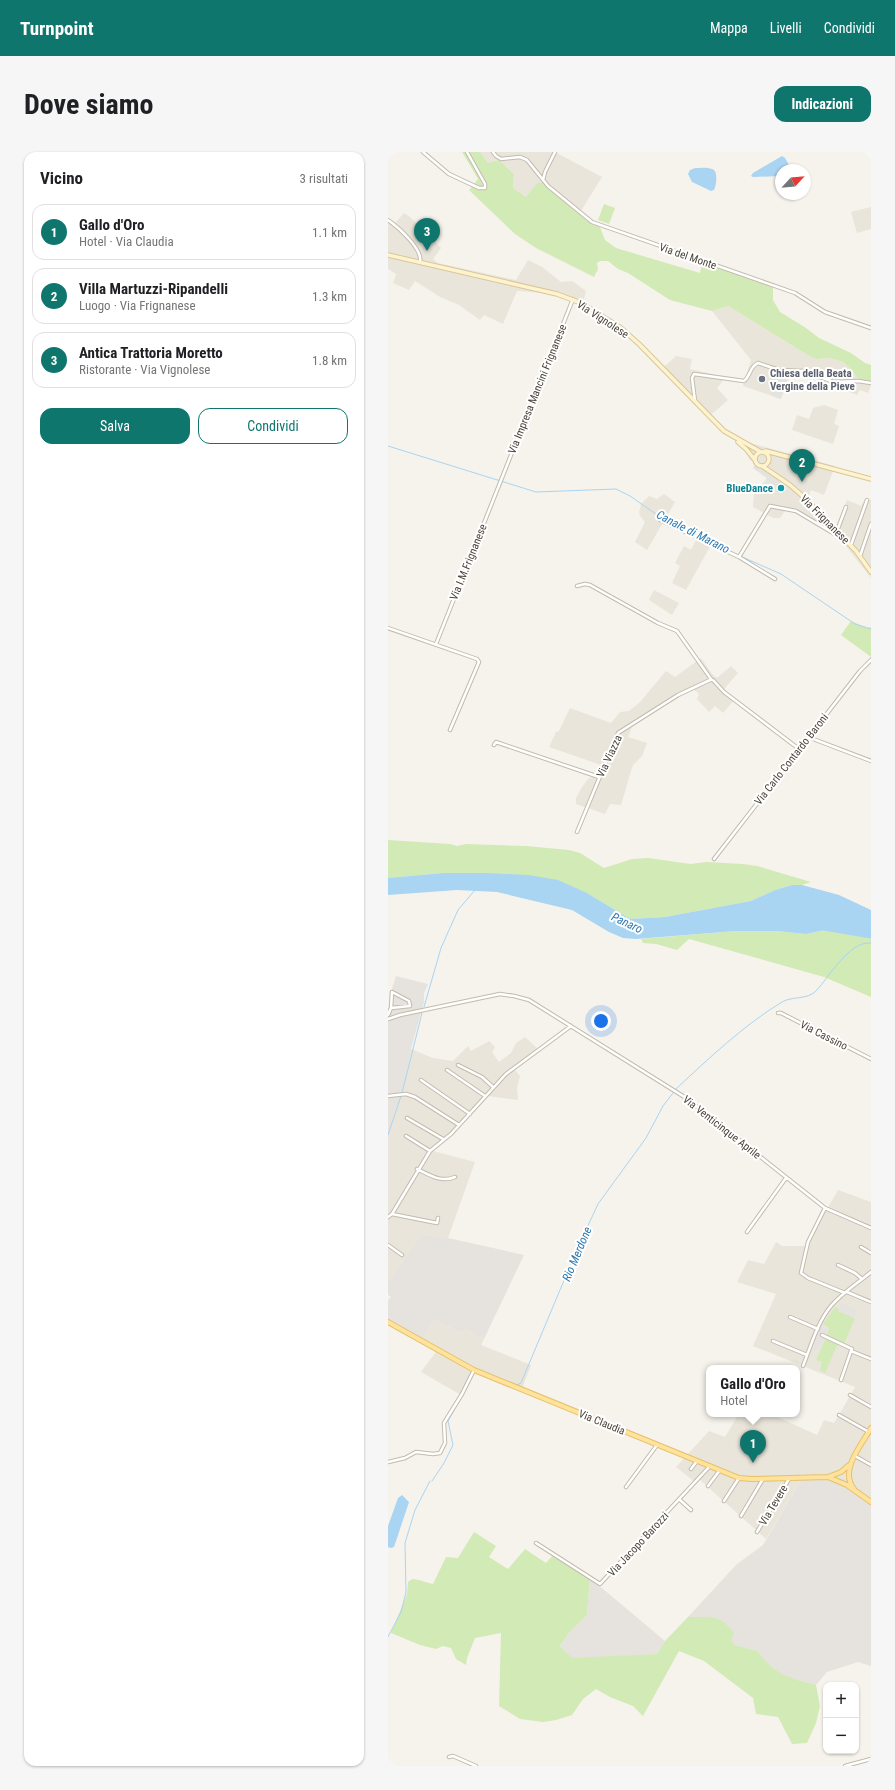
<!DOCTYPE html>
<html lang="it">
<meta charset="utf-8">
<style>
:root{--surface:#fff;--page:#f6f6f6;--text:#202124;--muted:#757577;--line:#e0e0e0;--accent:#0f766e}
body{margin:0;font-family:"Roboto Condensed",sans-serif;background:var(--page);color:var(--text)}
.controls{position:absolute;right:12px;bottom:12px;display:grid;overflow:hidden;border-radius:8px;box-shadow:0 1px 3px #0004}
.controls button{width:36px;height:36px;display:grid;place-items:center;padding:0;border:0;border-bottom:1px solid var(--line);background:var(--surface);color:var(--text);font:20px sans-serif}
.compass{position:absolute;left:387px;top:12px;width:36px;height:36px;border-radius:50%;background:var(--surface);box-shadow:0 1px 3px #0004;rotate:64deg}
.you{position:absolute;left:213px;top:869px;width:14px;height:14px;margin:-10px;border:3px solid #fff;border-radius:50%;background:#1a73e8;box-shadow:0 0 0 6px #1a73e833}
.badge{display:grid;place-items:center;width:26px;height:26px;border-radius:50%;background:var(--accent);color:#fff;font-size:13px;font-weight:700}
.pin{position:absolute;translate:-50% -33px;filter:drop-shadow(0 1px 2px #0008)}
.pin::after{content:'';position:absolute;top:21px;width:14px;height:12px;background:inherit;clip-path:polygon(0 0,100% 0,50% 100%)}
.popup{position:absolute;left:318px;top:1213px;width:94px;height:52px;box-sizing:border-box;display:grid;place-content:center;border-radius:8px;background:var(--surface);filter:drop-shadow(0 1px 3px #0005);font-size:13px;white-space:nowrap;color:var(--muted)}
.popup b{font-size:15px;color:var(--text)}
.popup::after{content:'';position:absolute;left:50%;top:100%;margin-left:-8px;border:8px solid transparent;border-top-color:var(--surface)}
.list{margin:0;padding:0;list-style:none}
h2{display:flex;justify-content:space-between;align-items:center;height:52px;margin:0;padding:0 16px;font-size:17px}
h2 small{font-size:13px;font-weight:400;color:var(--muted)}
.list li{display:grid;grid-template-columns:26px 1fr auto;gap:12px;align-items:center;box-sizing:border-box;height:56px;margin:0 8px 8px;padding:0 8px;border:1px solid var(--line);border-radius:12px}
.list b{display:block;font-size:15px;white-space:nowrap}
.list p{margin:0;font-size:13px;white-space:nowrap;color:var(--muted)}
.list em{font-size:13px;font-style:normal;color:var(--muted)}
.actions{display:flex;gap:8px;padding:12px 16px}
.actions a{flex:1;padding:9px 0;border:1px solid var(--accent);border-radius:12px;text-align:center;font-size:14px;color:var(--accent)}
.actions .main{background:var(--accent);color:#fff}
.map{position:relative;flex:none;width:483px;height:1614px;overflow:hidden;border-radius:12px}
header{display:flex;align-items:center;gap:24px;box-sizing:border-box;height:56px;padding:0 20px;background:var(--accent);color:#fff}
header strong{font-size:19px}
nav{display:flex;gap:22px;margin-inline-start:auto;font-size:14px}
.intro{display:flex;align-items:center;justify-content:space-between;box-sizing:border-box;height:96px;padding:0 24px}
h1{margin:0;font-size:28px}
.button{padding:10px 18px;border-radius:12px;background:var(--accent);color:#fff;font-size:14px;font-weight:700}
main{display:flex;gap:24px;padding:0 24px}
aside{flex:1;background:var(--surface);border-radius:12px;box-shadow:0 1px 3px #0004}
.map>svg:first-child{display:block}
.residential{fill:#eae5da}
.industrial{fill:#e6e2dd}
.green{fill:#d2eab5}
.parking{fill:#e5e3e0}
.water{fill:#a9d4f2}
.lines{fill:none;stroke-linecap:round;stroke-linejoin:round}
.stream{stroke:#a9d4f2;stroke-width:1}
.river{stroke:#a9d4f2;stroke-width:5}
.street-casing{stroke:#c2bbae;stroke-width:4.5}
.secondary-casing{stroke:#d6c79b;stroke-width:5.5}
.primary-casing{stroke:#e6c16a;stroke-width:6}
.street{stroke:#fff;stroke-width:2.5}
.secondary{stroke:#fff3cd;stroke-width:3.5}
.primary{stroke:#ffe39c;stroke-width:4}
.worship-dot{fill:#6b7280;stroke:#fff;stroke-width:1.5}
.culture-dot{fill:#0f9aa8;stroke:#fff;stroke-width:1.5}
.labels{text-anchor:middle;stroke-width:4;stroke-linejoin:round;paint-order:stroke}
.street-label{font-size:11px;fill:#4b4439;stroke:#fff}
.worship-label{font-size:11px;font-weight:bold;fill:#5b616d;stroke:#fff;text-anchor:start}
.culture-label{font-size:11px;font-weight:bold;fill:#0d838f;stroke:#fff;text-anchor:end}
.water-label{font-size:12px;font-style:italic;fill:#2e7ab2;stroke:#fff}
</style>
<header>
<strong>Turnpoint</strong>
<nav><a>Mappa</a><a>Livelli</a><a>Condividi</a></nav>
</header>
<div class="intro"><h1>Dove siamo</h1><a class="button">Indicazioni</a></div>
<main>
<aside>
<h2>Vicino<small>3 risultati</small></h2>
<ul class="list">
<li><span class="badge">1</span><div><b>Gallo d'Oro</b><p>Hotel · Via Claudia</p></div><em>1.1 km</em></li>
<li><span class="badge">2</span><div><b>Villa Martuzzi-Ripandelli</b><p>Luogo · Via Frignanese</p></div><em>1.3 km</em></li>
<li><span class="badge">3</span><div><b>Antica Trattoria Moretto</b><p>Ristorante · Via Vignolese</p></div><em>1.8 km</em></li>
</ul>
<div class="actions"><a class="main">Salva</a><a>Condividi</a></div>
</aside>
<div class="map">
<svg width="483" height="1614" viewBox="0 0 483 1614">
<rect width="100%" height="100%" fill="#f6f3ec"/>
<path class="residential" d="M92 0H167L214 25 191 62 155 31H149L138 45 125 36 126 22 111 8 100 11Z
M483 55V77L469 81 463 60Z
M16 61 22 65 53 96 45 107 50 111 128 128 140 108 154 115 173 130 184 129 198 139 196 147 191 152 158 141 129 139 115 172 96 163 92 168 71 153 52 145 27 129 21 138 5 131 8 122 0 117V66L7 71Z
M340 154 423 205 429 207 442 206 455 210 461 215 464 220 483 233 480 241 472 238 469 243 416 222 401 223 393 247 355 234 363 208 324 159Z
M288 204 304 207 302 217 338 225 329 236 340 248 323 263 276 215Z
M436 253 450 258 446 272 451 274 445 292 404 278 409 263 421 267 425 256Z
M358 290 447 314 436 343 423 338 420 347 448 374 459 348 473 354 477 347 483 348V426L446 379 444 382 409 360 398 357 392 366H385L365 355 366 342 379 326 365 316 368 312 361 307Z
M276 342 287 350 259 398 247 390 257 370 252 364 251 360 253 352 261 344 269 347Z
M310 384 324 391 298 438 284 431 292 414 287 411 296 394 303 398Z
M266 438 291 451 284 463 261 448Z
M313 506 324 522 329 526 343 514 350 521 336 537 347 547 335 561 327 554 321 560 309 547 311 542 305 537 279 552 244 575 240 585 259 591 254 604 245 613 243 619 233 653 222 652 217 662 188 652V646L194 635 200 627 209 622 213 613 161 595 168 580 171 579 182 556 223 571 232 560 241 559 252 550 278 519 287 525Z
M137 885 150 897 126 917 132 924 129 936 130 948 100 944 45 999 87 1010 60 1086 34 1082 0 1129V984L8 955 14 947 23 897 45 906 65 909 80 894 83 899 101 889 107 895 104 900 111 910 123 901 128 891Z
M450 1038 483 1050V1348L414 1327 378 1387 312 1328 308 1331 288 1315 321 1279 337 1285 351 1262H383L429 1283 436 1268 446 1271 451 1263 467 1235 365 1194 388 1142 349 1130 360 1108 376 1112 388 1090 394 1094H418Z
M46 1167 73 1181 78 1177 96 1187 93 1193 143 1213 134 1237 87 1219 73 1243 33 1220 50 1197 34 1187Z"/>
<path class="industrial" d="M8 824 40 832 36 841V850L23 897 14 947 8 955 0 984V862L3 840Z
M34 1082 60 1086 136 1103 96 1187 78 1177 73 1181 46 1167 34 1187 0 1169V1148L3 1145 0 1143V1129Z
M460 1326 483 1348V1514L470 1510 439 1520 428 1533 395 1524 378 1511 370 1499 347 1493 300 1465 349 1412 375 1393 414 1327Z
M202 1426 277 1489 269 1502 184 1507 172 1494 181 1481 199 1463Z"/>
<path class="green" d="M74 0H92L100 11 111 8 126 22 125 36 138 45 149 31H155L199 69 212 75 217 88 228 96 312 121 315 108 385 134V148L392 160 418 176 431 186 463 201 477 211 483 213V233L469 225 463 217 455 210 442 206 429 207 423 205 340 154 324 159 282 148 240 121 230 117 220 109H212L209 111 210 117 206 125 148 96 127 82 81 38 90 27Z
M216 52 227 56 221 72 210 68Z
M463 469 479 476 483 475V505L453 483Z
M0 688 62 692 69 694 78 692 138 694 181 698 192 701 216 716 244 707 260 706 303 712 318 710 355 712 369 714 423 730 414 733H404L387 738 363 749 277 765 242 767 199 741 98 721H55L0 726Z
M446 776 483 784V845L436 825 301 787 289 798 268 792 255 791 253 787 348 779H389L418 782Z
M447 1155 451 1157 450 1159 467 1166 456 1192 439 1184 441 1176 435 1172Z
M438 1186 450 1191 437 1221 432 1218 434 1210 428 1208Z
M86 1380 108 1394 101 1405 120 1417 137 1397 158 1411 166 1402 202 1426 199 1463 181 1481 172 1494 184 1506 269 1502 277 1489 300 1465C322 1466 331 1461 346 1481L343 1489 347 1493 370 1499C385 1523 402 1526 428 1533L432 1554 428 1571 419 1591 404 1592 390 1565 368 1562 365 1546 316 1509 291 1499 255 1564 245 1554 222 1545 208 1537 195 1547 184 1563 168 1568 155 1570 132 1567 111 1554 113 1481 87 1486 79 1506 78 1513 68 1507 63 1496 55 1494 48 1497 32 1493 3 1481 19 1442 20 1430 24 1427C32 1427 38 1431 45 1432L58 1405 70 1406Z"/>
<path class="parking" d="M391 219 401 223 393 247 382 243Z
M368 312 392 328 388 334 378 328 379 326 365 316Z
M454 1151 470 1158 466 1166 450 1159Z
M434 1174 440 1177 437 1184 432 1195 424 1199Z"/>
<path class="water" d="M394 4 397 6 404 18H393V24L365 25 363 24 365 21Z
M307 16C312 16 319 15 324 17 331 19 328 34 326 38L323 39 304 30 300 22 302 18Z
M55 721H98L140 723 170 728 199 741 242 767 277 765 363 749 387 738 404 733H414L451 743 483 758V784L446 776 418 782 389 779H348L248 787 235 786 221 780 184 758 109 740 69 738 0 743V726Z
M14 1343 21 1350 6 1395 3 1396 0 1395V1374L10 1346Z"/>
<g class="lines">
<path class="stream" d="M0 294 148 340 228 337 242 344 278 369 344 400
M352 404 393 422 467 472 483 477
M36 855 53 796 70 758 87 738
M288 937C320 907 356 873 394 850 404 844 419 848 428 839 441 825 462 788 483 791
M14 941 34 861
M0 983 13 944
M88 1217 129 1233 133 1231 190 1095 210 1052 258 986 275 954 285 941
M76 1241 86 1221
M44 1329 56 1311 65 1293 60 1269 74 1244
M0 1485 13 1460 18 1440 17 1391 27 1358 42 1329"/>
<path class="river" d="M436 776 483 784"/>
<defs>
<path id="street" d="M35 0 61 22 91 36H97V32L79 0
M105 0 108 4 113 7 132 5 139 8 160 34 204 70 407 141 437 160 483 176
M155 28 157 20 167 0
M0 68C10 75 35 97 32 110
M307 249 304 226 306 222 356 229C362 225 362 214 370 211L391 218 415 219 446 230 470 229 483 231
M272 368 351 405 387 427
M449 379 458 355
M463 393 479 348
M472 404 483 372
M351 405 382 354 408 359 455 387
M189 434 197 432 202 433 270 471 289 479 323 527
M0 476 89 507 91 510 62 578
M48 492 185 147
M420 585 483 609
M106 593 108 590 211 625
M189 680 230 581 290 543 322 528H325L336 540 411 597
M326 707 472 519 483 508
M390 861H393L483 907
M0 863 3 856 4 840 21 849 22 854 3 856
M0 867 12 863 112 842 126 844 141 848 298 946 437 1056 483 1076
M70 913 94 925 105 935
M59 918 97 944
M33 928 82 962
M0 944 18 942 27 945 71 973
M19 966 55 987
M18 984 42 999
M29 1017C42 1023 53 1031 67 1025
M437 1056 420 1090 413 1121 420 1126 457 1141
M4 1062 49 1071 50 1066
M0 1065 4 1062 42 999 63 982 118 922 183 874
M359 1080 398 1026
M0 1093 14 1103
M473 1095 483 1101
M450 1113 467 1121 474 1127
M459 1140 483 1150
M402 1165 430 1177
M434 1183 464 1197 463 1199
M385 1189 419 1203
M415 1214C423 1194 429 1171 443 1154 454 1141 470 1131 483 1120
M453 1228 463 1199 483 1207
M462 1243 483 1255
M451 1263 481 1280
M467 1304 483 1313
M0 1310 17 1306 28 1300 45 1302 52 1301 57 1291 56 1271 74 1242 86 1218
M303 1317 309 1309
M320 1334 332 1318
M238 1335 269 1293
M292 1348 303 1358
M336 1349 351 1326
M353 1364 375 1327
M369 1380 401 1327
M148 1391 212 1432 322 1314
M61 1605 65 1604 88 1614
M457 1614 483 1607"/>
<path id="secondary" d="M0 103 169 142 193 151 233 176 251 192 336 279 373 300
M350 290 358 297 367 308
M375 300 378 299 483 327
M367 307a7 7 0 1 1 14 0a7 7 0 1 1-14 0Z
M374 314 402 333 418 347 468 399 483 420"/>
<path id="primary" d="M0 1170 86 1218 351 1326 364 1327 440 1325 459 1333 483 1350
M440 1325 453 1320 461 1313
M466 1337C451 1318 473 1294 483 1276"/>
</defs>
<use href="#street" class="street-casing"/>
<use href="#secondary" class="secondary-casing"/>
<use href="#primary" class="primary-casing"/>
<use href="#street" class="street"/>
<use href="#secondary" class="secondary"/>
<use href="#primary" class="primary"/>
</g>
<circle class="worship-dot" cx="374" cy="227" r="4"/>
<circle class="culture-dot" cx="393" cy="336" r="4"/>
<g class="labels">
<g class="street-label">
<text transform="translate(300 104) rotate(19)" y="4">Via del Monte</text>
<text transform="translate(215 167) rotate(33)" y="4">Via Vignolese</text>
<text transform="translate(149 237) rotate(-68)" y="4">Via Impresa Mancini Frignanese</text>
<text transform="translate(437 367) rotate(45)" y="4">Via Frignanese</text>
<text transform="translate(80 410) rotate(-68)" y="4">Via I.M.Frignanese</text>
<text transform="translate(221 604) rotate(-65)" y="4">Via Viazza</text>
<text transform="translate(403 607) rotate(-52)" y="4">Via Carlo Contardo Baroni</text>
<text transform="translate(436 883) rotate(27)" y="4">Via Cassino</text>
<text transform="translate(334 975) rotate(38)" y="4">Via Venticinque Aprile</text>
<text transform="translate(214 1270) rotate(22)" y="4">Via Claudia</text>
<text transform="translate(385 1353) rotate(-59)" y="4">Via Tevere</text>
<text transform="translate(250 1392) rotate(-47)" y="4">Via Jacopo Barozzi</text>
</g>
<g class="worship-label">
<text x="382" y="225">Chiesa della Beata<tspan x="382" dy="13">Vergine della Pieve</tspan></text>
</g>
<g class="culture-label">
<text x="385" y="340">BlueDance</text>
</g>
<g class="water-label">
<text transform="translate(305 380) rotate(27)" y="4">Canale di Marano</text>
<text transform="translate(239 771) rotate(25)" y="4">Panaro</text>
<text transform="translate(189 1102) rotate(-67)" y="4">Rio Merdone</text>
</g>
</g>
</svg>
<div class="controls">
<button>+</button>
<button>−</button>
</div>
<svg class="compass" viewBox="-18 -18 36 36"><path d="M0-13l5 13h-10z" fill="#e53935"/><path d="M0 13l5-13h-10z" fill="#757577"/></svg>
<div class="you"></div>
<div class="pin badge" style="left:365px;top:1311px">1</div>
<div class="popup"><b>Gallo d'Oro</b>Hotel</div>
<div class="pin badge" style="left:414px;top:330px">2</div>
<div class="pin badge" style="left:39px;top:99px">3</div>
</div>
</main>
